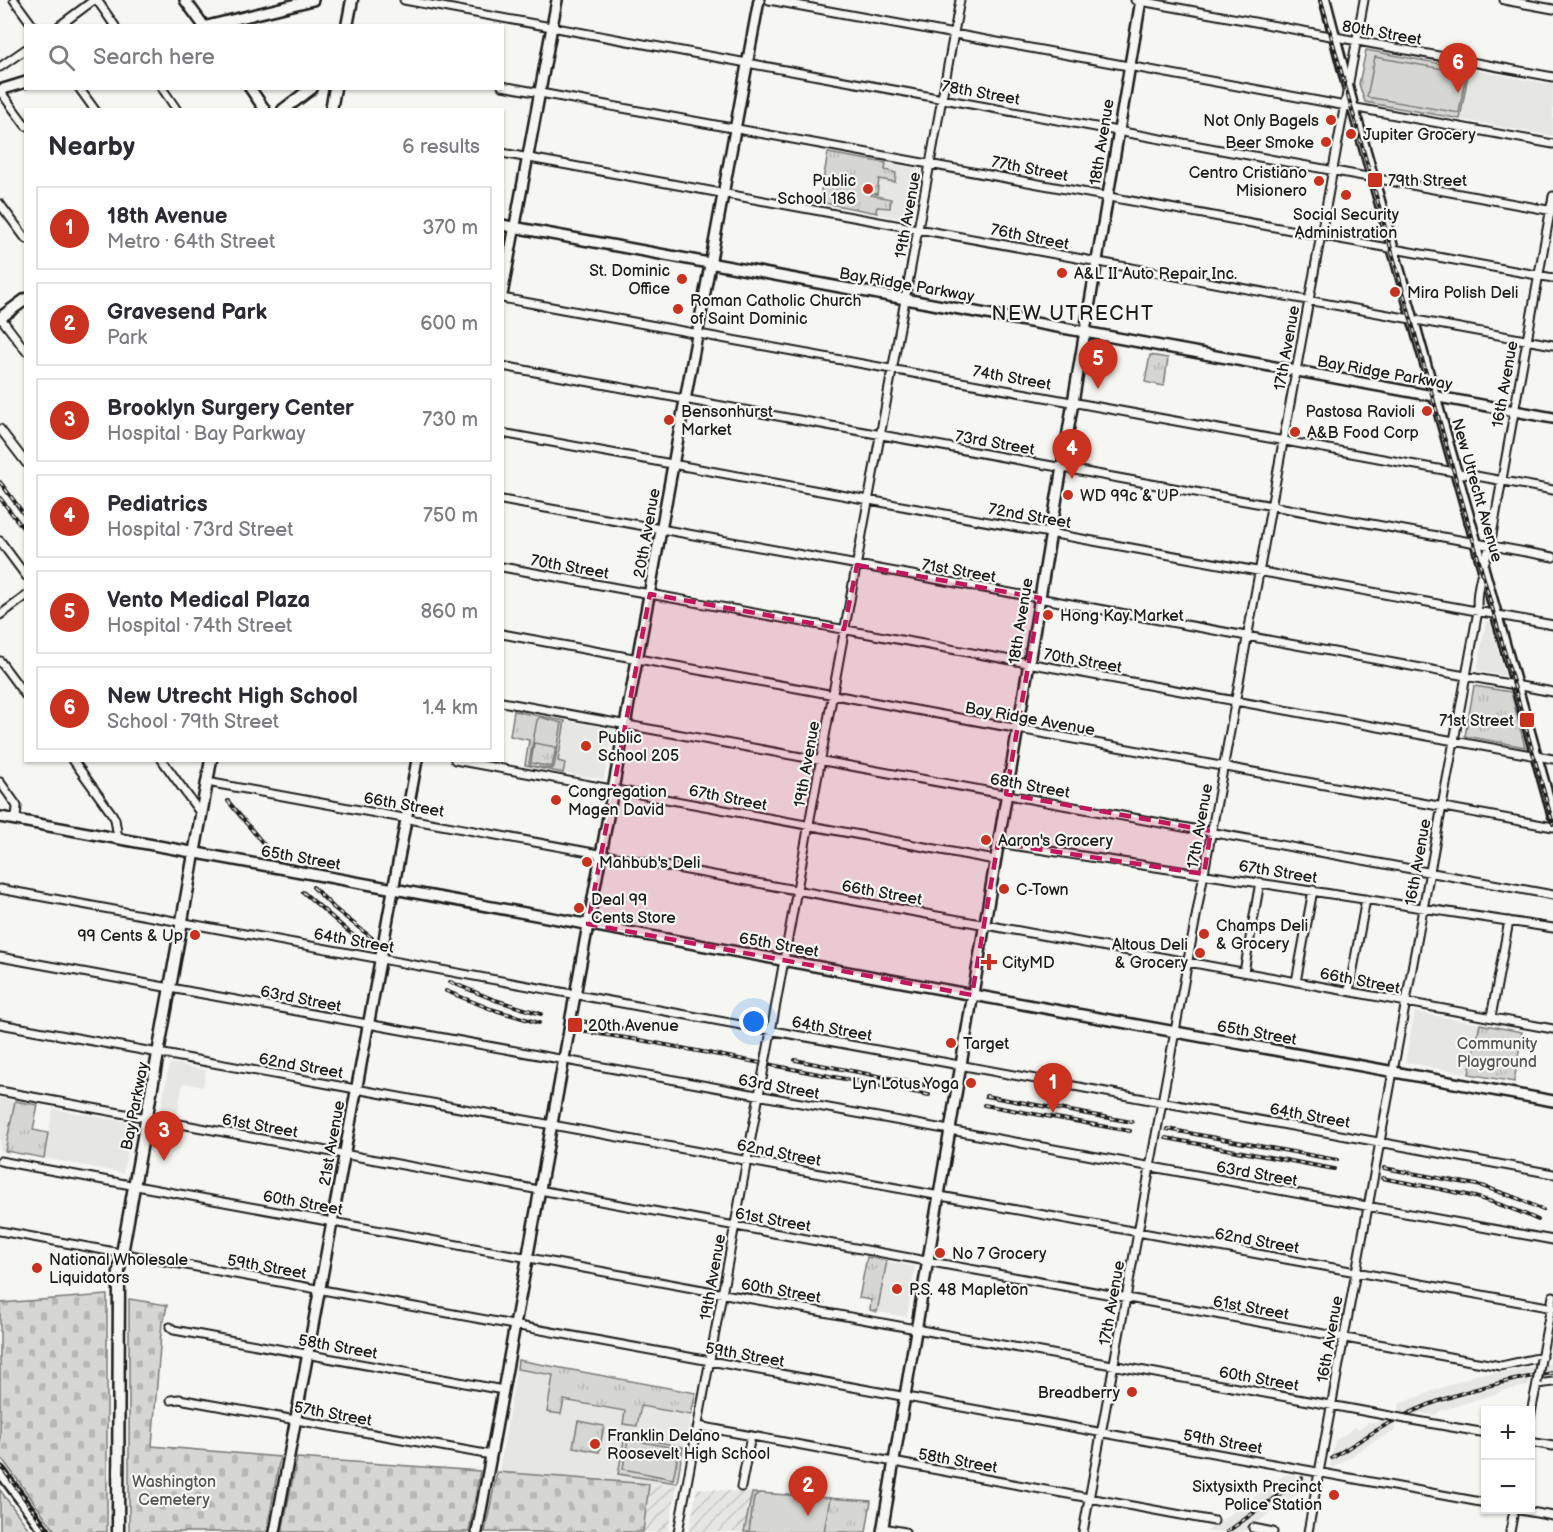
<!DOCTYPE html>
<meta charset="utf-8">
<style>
:root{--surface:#fff;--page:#f2f2f3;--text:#2b2b33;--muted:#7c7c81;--line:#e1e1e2;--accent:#c8321e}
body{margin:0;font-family:"Balsamiq Sans",sans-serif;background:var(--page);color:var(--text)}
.controls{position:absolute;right:18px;bottom:18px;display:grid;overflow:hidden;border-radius:0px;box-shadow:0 2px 4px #0004}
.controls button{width:54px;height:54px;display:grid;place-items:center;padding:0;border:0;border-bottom:2px solid var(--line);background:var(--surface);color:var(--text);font:30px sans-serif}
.you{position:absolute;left:754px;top:1022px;width:21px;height:21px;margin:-15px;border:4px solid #fff;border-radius:50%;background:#1a73e8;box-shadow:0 0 0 9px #1a73e833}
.badge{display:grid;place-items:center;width:39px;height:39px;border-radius:50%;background:var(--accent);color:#fff;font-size:20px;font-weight:700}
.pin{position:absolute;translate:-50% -50px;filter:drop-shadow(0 2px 3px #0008)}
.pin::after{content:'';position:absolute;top:32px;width:21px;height:18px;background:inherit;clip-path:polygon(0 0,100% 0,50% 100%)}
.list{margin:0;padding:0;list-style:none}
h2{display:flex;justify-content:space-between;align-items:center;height:78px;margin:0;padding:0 24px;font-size:26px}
h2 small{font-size:20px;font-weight:400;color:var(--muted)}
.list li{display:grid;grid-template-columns:39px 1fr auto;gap:18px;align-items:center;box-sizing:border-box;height:84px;margin:0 12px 12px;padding:0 12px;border:2px solid var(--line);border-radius:0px}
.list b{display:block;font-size:22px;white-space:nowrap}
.list p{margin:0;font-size:20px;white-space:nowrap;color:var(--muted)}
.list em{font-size:20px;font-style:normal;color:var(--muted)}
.icon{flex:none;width:33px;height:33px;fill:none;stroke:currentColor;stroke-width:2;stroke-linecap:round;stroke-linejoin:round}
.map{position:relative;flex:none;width:1553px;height:1532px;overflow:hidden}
.search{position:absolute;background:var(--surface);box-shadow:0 2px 4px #0004;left:24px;top:24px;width:480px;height:66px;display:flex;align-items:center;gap:15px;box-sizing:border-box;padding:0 21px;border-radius:0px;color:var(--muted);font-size:22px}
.panel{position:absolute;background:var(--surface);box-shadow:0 2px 4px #0004;left:24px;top:108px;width:480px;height:654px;border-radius:0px}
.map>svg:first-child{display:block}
.built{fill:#e6e6e2}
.industrial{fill:url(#industrial-furrows)}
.grass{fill:url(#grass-tufts);stroke:#797977;stroke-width:1.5}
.cemetery{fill:url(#cemetery-stones);stroke:#797977;stroke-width:1.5}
.garden{fill:#d6d6d2;stroke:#797977;stroke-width:1.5;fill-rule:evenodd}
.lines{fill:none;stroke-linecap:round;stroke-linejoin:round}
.street-casing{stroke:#1c1c1c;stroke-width:11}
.secondary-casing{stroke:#1c1c1c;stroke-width:14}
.primary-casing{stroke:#1c1c1c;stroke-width:15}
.street{stroke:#f6f6f2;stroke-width:7}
.secondary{stroke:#f6f6f2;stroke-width:9}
.primary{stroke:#f6f6f2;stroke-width:10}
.rail-casing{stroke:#1c1c1c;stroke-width:4}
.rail{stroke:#f6f6f2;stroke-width:1.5;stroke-dasharray:4.5;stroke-linecap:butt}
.street-bridge-casing{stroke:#1c1c1c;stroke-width:11;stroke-linecap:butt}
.secondary-bridge-casing{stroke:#1c1c1c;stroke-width:14;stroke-linecap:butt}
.street-bridge{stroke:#f6f6f2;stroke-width:7}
.secondary-bridge{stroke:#f6f6f2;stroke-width:9}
.marked{fill:#c2185b;fill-opacity:0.2;stroke:#c2185b;stroke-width:4.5;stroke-dasharray:12 8;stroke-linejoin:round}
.poi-dot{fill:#c8321e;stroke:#f6f6f2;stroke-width:2}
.labels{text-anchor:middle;stroke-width:4.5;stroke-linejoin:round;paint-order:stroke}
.street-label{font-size:16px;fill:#1c1c1c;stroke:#f6f6f2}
.poi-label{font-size:16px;fill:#1c1c1c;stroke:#f6f6f2;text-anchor:start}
.park-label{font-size:16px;fill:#545453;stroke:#f6f6f2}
.quarter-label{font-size:20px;letter-spacing:1.5px;fill:#1c1c1c;stroke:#f6f6f2}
</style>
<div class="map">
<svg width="1553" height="1532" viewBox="0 0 1553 1532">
<defs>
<pattern id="industrial-furrows" width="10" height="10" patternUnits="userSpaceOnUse" patternTransform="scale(1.5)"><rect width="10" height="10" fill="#e6e6e2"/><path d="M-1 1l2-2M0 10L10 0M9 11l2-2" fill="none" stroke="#c5c5c1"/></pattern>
<pattern id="grass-tufts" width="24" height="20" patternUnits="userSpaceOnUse" patternTransform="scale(1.5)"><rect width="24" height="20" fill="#d6d6d2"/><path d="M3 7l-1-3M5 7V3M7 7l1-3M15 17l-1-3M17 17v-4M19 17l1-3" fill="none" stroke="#b7b7b4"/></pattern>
<pattern id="cemetery-stones" width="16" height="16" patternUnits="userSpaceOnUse" patternTransform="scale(1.5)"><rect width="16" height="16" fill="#d6d6d2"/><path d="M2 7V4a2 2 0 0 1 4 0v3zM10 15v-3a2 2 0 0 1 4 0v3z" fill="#b7b7b4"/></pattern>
</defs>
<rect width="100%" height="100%" fill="#f6f6f2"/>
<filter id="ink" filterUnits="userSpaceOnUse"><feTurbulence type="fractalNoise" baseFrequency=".0167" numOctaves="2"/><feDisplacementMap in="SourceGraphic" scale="12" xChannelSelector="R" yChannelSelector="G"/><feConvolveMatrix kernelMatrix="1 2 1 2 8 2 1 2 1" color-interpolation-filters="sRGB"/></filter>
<g filter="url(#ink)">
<path class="built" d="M1366 50 1553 85V136L1365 102 1359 84Z
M828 153 918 169 909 220 819 203Z
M1486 621 1490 622 1505 676 1477 671Z
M565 721 614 729 604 779 563 773 565 763 558 761Z
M1415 1012 1480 1024 1469 1074 1405 1062Z
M170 1063 206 1070 203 1087 183 1083 177 1115 160 1112Z
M0 1098 15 1101 5 1151 0 1150Z
M53 1109 133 1123 123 1173 44 1158Z
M887 1261 915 1267 907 1317 877 1312Z
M1553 1357V1375L1530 1378 1528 1386 1501 1391 1495 1394 1439 1411 1436 1415 1420 1413 1394 1426 1395 1431 1370 1443 1332 1469 1330 1464 1335 1441 1355 1427 1358 1429 1366 1425 1368 1422 1375 1423 1399 1409V1404L1478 1374 1506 1372 1549 1364Z
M518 1360 696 1393 677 1486 499 1473Z
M1286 1474 1309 1479 1307 1488 1243 1532H1206Z"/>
<path class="industrial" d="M649 1484 677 1486 668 1532H643Z
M697 1488 752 1493 744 1532H689Z"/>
<path class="grass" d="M1366 50 1469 69 1460 119 1365 102 1359 84Z
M828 153 886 163 885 170 896 173 895 182 879 179 877 194 872 193 871 195 891 199 890 208 877 207 876 211 877 213 819 202Z
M1150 355 1168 358 1164 386 1145 382Z
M1474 686 1511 692 1525 747 1465 736Z
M514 711 565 721 558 761 565 763 563 773 525 765 529 740 510 736Z
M1480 1024 1522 1032 1514 1082 1469 1074Z
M15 1101 38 1105 33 1130 48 1133 44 1158 5 1151Z
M867 1257 887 1261 877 1312 870 1310 871 1300 859 1298Z
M518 1360 696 1393 691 1415 641 1406 637 1426 623 1424 625 1411 564 1400 561 1414 547 1412 553 1375 517 1369Z
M578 1421 604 1426 599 1452 573 1447Z
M625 1435 683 1447 677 1483 618 1474Z
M752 1493 871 1501 866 1532H744Z"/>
<path class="cemetery" d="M107 1295V1532H56L0 1456V1303Z
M129 1299 167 1305 164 1321H162L152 1446 280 1457 267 1532H129Z
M297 1458 480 1471 469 1532H282Z
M497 1472 649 1484 643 1532H485Z
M0 1490 31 1532H0Z"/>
<path class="garden" d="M1375 57 1466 73 1459 113 1367 97Z
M540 717 562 723 554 767 552 769 531 766 529 763 537 720ZM534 743 556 747 552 767 531 763Z
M628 1439 679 1449 673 1479 623 1469Z
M759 1493 830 1498 824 1532H749L754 1497Z"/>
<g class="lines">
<defs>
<path id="street" d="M14 0 33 26
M97 0 115 26
M404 0 1553 211
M769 0 1553 144
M1135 0 1553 77
M1504 0 1553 9
M59 26 94 0
M0 67 26 49
M502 86 1553 278
M79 88 95 110
M162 88 177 110
M0 91 26 126
M502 153 1553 345
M0 204 26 239
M502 298 1553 490
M0 317 26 351
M502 366 1553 557
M0 429 26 463
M502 433 1553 625
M502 500 1553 692
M0 541 26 576
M502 567 1553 759
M0 615 26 596
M502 634 1553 827
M0 661 26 696
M502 702 1553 895
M73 760 112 814 115 819 118 838
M162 760 201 814
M455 760 995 860
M0 782 17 806 16 819
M207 782 1553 1029
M998 843 1553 928
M0 889 1553 1174
M0 957 1553 1240
M1244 972 1260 882
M1296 982 1313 890
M1349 991 1366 899
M1491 1017 1509 921
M0 1024 1553 1308
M767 1053 960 0
M0 1091 1471 1361 1501 1366 1542 1357
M1158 1124 1364 0
M0 1161 1390 1416
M0 1231 1486 1503
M170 1327 174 1330 503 1390
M1541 1359 1553 1296
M1537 1384 1553 1382
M171 1400 179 1399 491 1455
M1530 1418 1537 1383
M1406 1419 1486 1433
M698 1426 1214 1521
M1530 1442 1553 1446
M741 1487 751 1436
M1520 1510 1553 1516
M883 1528 905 1532
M1253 1528 1273 1532
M678 1532 764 1068
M1083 1532 1155 1140
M1308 1532 1478 611C1474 593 1484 563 1490 546L1553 196
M1510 1532 1514 1510"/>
<path id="secondary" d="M185 0 204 26
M1325 0 1353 107 1553 815
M207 26 313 0
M250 88 265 110
M0 90 26 82
M502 225 1553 418
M502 295 557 0
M0 817 1553 1101
M571 1017 759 0
M0 1471 45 1532
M275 1532 417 760
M477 1532 569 1031
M882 1532 1141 0"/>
<path id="primary" d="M347 26 352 0
M283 110 312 88
M331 110 335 88
M0 318 26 299
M118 1532 119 1270 211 760"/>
</defs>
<use href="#street" class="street-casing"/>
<use href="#secondary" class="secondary-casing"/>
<use href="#primary" class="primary-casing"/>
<use href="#street" class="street"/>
<use href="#secondary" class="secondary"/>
<use href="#primary" class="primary"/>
<defs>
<path id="rail" d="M1321 0 1553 824
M0 482 26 517
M0 498 26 532
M228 801 271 853
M313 887 334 908 372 938
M303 892 349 932 367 945
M450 982 495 1000 541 1014
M446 991 491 1009 539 1023
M581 1021 629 1030
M579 1031 640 1040 929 1095
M795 1060 930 1086
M986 1096 1132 1122
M984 1105 1130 1131
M1167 1129 1337 1160
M1166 1138 1334 1169
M1384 1168 1482 1186 1517 1198 1543 1210
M1382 1178C1438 1189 1486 1195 1538 1220
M1332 1458C1359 1441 1386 1423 1416 1410 1460 1391 1506 1380 1553 1373
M0 1465 49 1532
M1227 1532 1302 1478"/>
</defs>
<use href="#rail" class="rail-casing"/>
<use href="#rail" class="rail"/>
<defs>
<path id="street-bridge" d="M764 1068 767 1053
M1155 1140 1158 1124
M1537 1383 1541 1359
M1390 1416 1406 1419"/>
<path id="secondary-bridge" d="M569 1031 571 1017"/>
</defs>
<use href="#street-bridge" class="street-bridge-casing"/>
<use href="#secondary-bridge" class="secondary-bridge-casing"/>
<use href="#street-bridge" class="street-bridge"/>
<use href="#secondary-bridge" class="secondary-bridge"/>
</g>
</g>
<path class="marked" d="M857 565 1040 598 1006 794 1211 831 1204 874 998 843 972 995 588 924 650 594 844 629Z"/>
<g class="poi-dot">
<circle cx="1331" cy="120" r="6"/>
<circle cx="1351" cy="134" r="6"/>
<circle cx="1326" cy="142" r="6"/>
<rect x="1367" y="172" width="16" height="16" rx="3"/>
<circle cx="1319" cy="181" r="6"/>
<circle cx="868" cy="189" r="6"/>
<circle cx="1346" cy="195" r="6"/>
<circle cx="1062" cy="273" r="6"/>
<circle cx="682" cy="279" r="6"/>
<circle cx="1395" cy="292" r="6"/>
<circle cx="678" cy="309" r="6"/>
<circle cx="1427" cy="411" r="6"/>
<circle cx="669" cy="420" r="6"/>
<circle cx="1295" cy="432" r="6"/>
<circle cx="1068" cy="495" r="6"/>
<circle cx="1048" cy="615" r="6"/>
<rect x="1519" y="712" width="16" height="16" rx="3"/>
<circle cx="586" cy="746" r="6"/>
<circle cx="556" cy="800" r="6"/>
<circle cx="986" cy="840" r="6"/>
<circle cx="587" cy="862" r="6"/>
<circle cx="1004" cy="889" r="6"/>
<circle cx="579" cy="908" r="6"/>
<circle cx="1204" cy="934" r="6"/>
<circle cx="195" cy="935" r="6"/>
<circle cx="1200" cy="953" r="6"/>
<path d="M986 953h6v6h6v6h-6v6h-6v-6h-6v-6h6z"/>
<rect x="567" y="1017" width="16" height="16" rx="3"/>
<circle cx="951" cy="1043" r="6"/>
<circle cx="971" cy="1083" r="6"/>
<circle cx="940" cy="1253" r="6"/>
<circle cx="37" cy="1268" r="6"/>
<circle cx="897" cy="1289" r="6"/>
<circle cx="1132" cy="1392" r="6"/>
<circle cx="595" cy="1444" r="6"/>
<circle cx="1334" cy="1495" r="6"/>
</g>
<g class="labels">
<g class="street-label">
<text transform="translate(1382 32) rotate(10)" y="6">80th Street</text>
<text transform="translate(981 92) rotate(10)" y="6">78th Street</text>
<text transform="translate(1101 142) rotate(-81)" y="6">18th Avenue</text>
<text transform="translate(1030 168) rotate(11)" y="6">77th Street</text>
<text transform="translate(907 215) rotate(-80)" y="6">19th Avenue</text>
<text transform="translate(1030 236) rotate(11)" y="6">76th Street</text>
<text transform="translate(907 284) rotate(10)" y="6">Bay Ridge Parkway</text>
<text transform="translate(1286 348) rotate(-80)" y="6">17th Avenue</text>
<text transform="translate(1385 372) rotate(10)" y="6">Bay Ridge Parkway</text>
<text transform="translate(1012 377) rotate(10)" y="6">74th Street</text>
<text transform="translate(1504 384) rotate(-80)" y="6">16th Avenue</text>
<text transform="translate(995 442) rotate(10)" y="6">73rd Street</text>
<text transform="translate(1478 490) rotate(74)" y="6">New Utrecht Avenue</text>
<text transform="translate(1030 515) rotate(10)" y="6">72nd Street</text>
<text transform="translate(646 533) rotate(-80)" y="6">20th Avenue</text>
<text transform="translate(570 566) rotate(10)" y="6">70th Street</text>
<text transform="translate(959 570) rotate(10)" y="6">71st Street</text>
<text transform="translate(1020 621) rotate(-81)" y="6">18th Avenue</text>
<text transform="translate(1083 660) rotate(10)" y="6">70th Street</text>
<text transform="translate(1030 718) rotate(10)" y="6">Bay Ridge Avenue</text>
<text transform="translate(806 764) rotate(-80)" y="6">19th Avenue</text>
<text transform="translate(1030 785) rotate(10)" y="6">68th Street</text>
<text transform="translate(728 797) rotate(11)" y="6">67th Street</text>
<text transform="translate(404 804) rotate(10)" y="6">66th Street</text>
<text transform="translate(1199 826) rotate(-80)" y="6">17th Avenue</text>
<text transform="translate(301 857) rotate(10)" y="6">65th Street</text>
<text transform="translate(1417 862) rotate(-80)" y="6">16th Avenue</text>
<text transform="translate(1278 871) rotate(9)" y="6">67th Street</text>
<text transform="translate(882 892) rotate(10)" y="6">66th Street</text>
<text transform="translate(354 940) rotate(10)" y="6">64th Street</text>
<text transform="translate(779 944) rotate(10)" y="6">65th Street</text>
<text transform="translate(1360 980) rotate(11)" y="6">66th Street</text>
<text transform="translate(301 998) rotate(11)" y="6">63rd Street</text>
<text transform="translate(832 1028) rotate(10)" y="6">64th Street</text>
<text transform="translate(1257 1032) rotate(10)" y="6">65th Street</text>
<text transform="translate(301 1065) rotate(10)" y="6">62nd Street</text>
<text transform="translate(779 1086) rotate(10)" y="6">63rd Street</text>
<text transform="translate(134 1106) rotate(-79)" y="6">Bay Parkway</text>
<text transform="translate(1310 1115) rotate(10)" y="6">64th Street</text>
<text transform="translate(260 1125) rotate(10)" y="6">61st Street</text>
<text transform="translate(331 1143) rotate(-80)" y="6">21st Avenue</text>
<text transform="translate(779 1152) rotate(11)" y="6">62nd Street</text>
<text transform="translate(1257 1173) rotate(10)" y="6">63rd Street</text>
<text transform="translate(303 1202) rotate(10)" y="6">60th Street</text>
<text transform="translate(773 1219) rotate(10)" y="6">61st Street</text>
<text transform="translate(1257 1240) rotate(10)" y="6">62nd Street</text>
<text transform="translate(267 1266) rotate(10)" y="6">59th Street</text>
<text transform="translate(712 1277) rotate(-80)" y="6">19th Avenue</text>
<text transform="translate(781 1290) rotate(10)" y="6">60th Street</text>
<text transform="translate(1111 1303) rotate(-80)" y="6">17th Avenue</text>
<text transform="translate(1251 1307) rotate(10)" y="6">61st Street</text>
<text transform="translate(1329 1339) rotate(-80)" y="6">16th Avenue</text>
<text transform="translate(338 1346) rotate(10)" y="6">58th Street</text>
<text transform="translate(745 1354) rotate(10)" y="6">59th Street</text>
<text transform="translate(1259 1378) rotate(10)" y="6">60th Street</text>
<text transform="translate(333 1413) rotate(10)" y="6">57th Street</text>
<text transform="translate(1223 1441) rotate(10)" y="6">59th Street</text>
<text transform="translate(958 1460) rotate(10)" y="6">58th Street</text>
</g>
<g class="poi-label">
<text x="1319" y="126" text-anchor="end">Not Only Bagels</text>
<text x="1363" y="140">Jupiter Grocery</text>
<text x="1314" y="148" text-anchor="end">Beer Smoke</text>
<text x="1307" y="178" text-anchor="end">Centro Cristiano<tspan x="1307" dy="18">Misionero</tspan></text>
<text x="856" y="186" text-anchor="end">Public<tspan x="856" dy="18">School 186</tspan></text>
<text x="1388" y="186">79th Street</text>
<text x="1346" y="220" text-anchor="middle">Social Security<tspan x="1346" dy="18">Administration</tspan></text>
<text x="670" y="276" text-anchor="end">St. Dominic<tspan x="670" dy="18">Office</tspan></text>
<text x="1074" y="279">A&amp;L II Auto Repair Inc.</text>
<text x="1407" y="298">Mira Polish Deli</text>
<text x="690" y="306">Roman Catholic Church<tspan x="690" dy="18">of Saint Dominic</tspan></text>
<text x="681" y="417">Bensonhurst<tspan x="681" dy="18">Market</tspan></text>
<text x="1415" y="417" text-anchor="end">Pastosa Ravioli</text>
<text x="1307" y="438">A&amp;B Food Corp</text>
<text x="1080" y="501">WD 99c &amp; UP</text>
<text x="1060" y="621">Hong Kay Market</text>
<text x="1514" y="726" text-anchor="end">71st Street</text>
<text x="598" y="743">Public<tspan x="598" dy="18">School 205</tspan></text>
<text x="568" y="797">Congregation<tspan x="568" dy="18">Magen David</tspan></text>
<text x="998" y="846">Aaron's Grocery</text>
<text x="599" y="868">Mahbub's Deli</text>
<text x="1016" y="895">C-Town</text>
<text x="591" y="905">Deal 99<tspan x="591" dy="18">Cents Store</tspan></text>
<text x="1216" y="931">Champs Deli<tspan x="1216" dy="18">&amp; Grocery</tspan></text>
<text x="183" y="941" text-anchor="end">99 Cents &amp; Up</text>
<text x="1188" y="950" text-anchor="end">Altous Deli<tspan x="1188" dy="18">&amp; Grocery</tspan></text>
<text x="1002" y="968">CityMD</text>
<text x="588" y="1031">20th Avenue</text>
<text x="963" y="1049">Target</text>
<text x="959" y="1089" text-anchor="end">Lyn Lotus Yoga</text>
<text x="952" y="1259">No 7 Grocery</text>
<text x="49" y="1265">National Wholesale<tspan x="49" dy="18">Liquidators</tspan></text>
<text x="909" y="1295">P.S. 48 Mapleton</text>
<text x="1120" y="1398" text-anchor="end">Breadberry</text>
<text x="607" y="1441">Franklin Delano<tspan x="607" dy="18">Roosevelt High School</tspan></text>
<text x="1322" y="1492" text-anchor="end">Sixtysixth Precinct<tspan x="1322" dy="18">Police Station</tspan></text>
</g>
<g class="park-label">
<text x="1497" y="1049">Community<tspan x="1497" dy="18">Playground</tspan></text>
<text x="174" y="1487">Washington<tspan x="174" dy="18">Cemetery</tspan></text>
</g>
<g class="quarter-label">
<text x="1073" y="320">NEW UTRECHT</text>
</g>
</g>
</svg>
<div class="controls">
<button>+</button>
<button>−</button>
</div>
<div class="you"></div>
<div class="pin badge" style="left:1053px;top:1113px">1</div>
<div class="pin badge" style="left:808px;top:1516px">2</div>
<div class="pin badge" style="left:164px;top:1161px">3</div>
<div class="pin badge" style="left:1072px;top:479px">4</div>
<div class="pin badge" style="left:1098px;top:389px">5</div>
<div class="pin badge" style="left:1458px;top:93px">6</div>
<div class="search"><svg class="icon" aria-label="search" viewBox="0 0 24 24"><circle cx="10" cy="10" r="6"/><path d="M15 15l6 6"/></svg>Search here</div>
<section class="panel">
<h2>Nearby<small>6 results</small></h2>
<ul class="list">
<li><span class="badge">1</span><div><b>18th Avenue</b><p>Metro · 64th Street</p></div><em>370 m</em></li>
<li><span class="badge">2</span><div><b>Gravesend Park</b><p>Park</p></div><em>600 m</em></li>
<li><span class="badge">3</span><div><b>Brooklyn Surgery Center</b><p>Hospital · Bay Parkway</p></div><em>730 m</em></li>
<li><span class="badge">4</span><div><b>Pediatrics</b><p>Hospital · 73rd Street</p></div><em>750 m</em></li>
<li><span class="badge">5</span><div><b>Vento Medical Plaza</b><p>Hospital · 74th Street</p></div><em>860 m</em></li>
<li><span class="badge">6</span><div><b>New Utrecht High School</b><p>School · 79th Street</p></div><em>1.4 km</em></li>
</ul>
</section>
</div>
